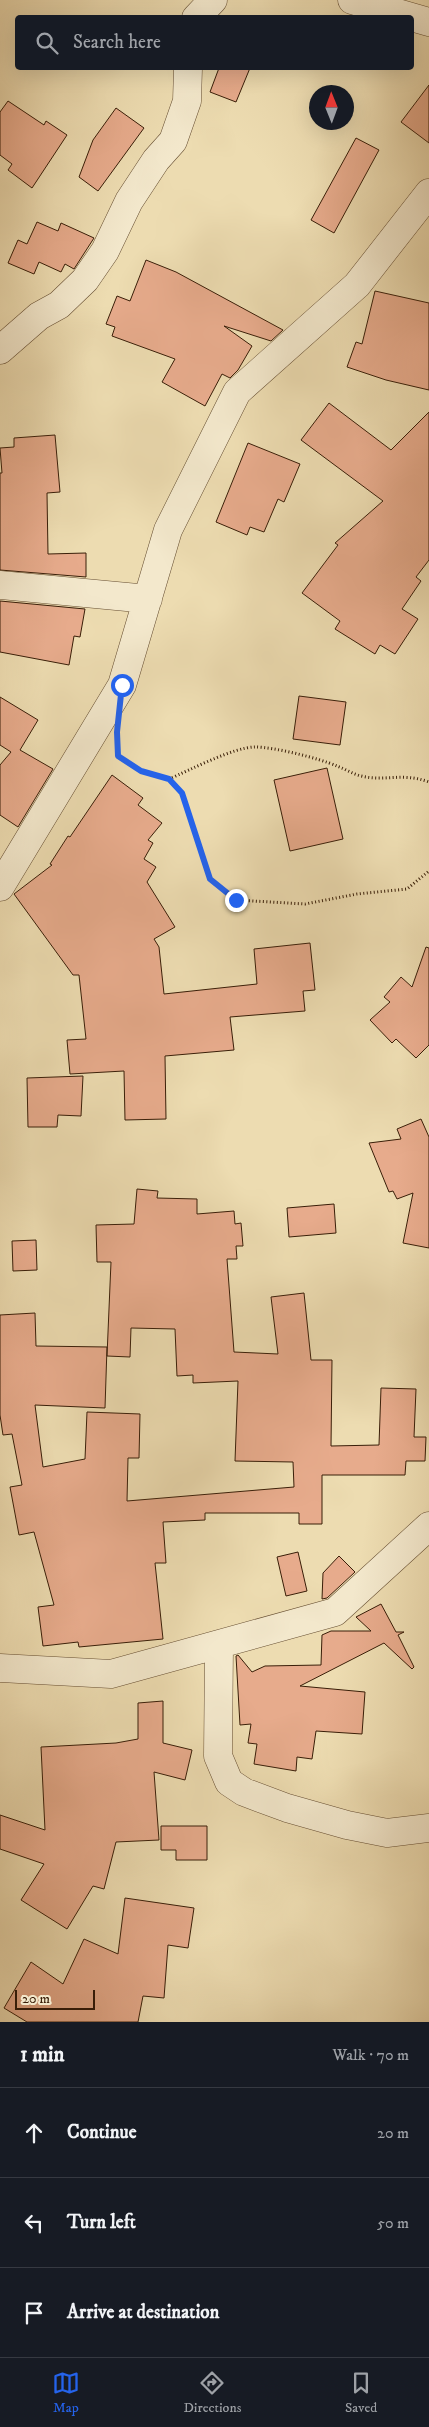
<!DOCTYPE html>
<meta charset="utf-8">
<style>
:root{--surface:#171b24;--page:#242831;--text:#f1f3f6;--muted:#9ea1a6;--line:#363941;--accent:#2563eb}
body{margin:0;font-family:"IM FELL DW Pica",serif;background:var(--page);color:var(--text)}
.compass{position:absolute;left:309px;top:85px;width:45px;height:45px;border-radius:50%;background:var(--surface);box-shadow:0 5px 20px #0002;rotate:359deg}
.scale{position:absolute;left:15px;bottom:12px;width:80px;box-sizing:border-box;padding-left:5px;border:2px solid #391e08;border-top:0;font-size:14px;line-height:18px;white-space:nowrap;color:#391e08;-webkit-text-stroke:4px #f3e8cc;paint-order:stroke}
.stop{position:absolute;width:15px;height:15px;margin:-11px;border:4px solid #2563eb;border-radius:50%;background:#fff}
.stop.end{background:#2563eb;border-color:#fff;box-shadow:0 1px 5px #0008}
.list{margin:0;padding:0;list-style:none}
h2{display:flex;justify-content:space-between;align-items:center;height:65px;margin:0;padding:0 20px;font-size:21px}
h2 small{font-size:16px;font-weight:400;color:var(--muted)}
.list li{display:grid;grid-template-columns:32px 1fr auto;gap:15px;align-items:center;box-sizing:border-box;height:90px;padding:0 20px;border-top:1px solid var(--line)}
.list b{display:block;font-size:19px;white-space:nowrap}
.list em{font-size:16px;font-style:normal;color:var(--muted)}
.icon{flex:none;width:28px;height:28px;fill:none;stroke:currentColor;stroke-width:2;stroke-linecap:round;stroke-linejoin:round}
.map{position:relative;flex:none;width:429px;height:2022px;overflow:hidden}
.search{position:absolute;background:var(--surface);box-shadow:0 5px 20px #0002;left:15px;right:15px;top:15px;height:55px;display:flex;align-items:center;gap:12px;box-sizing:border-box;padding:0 18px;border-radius:5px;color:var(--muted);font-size:19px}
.sheet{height:335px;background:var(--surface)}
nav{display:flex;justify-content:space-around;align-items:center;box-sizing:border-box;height:70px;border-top:1px solid var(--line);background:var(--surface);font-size:14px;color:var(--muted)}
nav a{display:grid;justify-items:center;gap:2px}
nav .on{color:var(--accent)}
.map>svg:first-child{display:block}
.building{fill:#e7ab8c;stroke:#391e08}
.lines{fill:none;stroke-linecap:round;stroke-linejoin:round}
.minor-casing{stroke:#664e32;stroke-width:29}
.path{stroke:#391e08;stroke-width:3;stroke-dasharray:1 2.5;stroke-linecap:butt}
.minor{stroke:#f3e8cc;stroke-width:28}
.route{stroke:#2563eb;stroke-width:6}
</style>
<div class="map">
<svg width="429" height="2022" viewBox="0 0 429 2022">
<rect width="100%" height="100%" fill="#eddcb1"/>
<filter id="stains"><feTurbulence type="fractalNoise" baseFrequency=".004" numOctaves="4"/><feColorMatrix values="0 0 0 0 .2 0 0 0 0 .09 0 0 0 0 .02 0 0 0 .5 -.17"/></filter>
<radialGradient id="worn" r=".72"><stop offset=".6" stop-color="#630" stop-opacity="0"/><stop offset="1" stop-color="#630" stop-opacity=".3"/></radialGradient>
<path class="building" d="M219 68H250L236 102 210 92Z
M429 85V143L401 122Z
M8 101 44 125 46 121 67 135 32 188 8 170 12 164 0 155V112Z
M116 108 144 128 98 191 79 177 93 140Z
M356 138 379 150 334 233 311 220Z
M37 222 58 231 61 223 94 238 74 269 65 264 61 272 39 262 34 274 8 263 18 240 27 244Z
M146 260 176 272 283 330 271 341 224 326 252 346 238 370 230 378 222 374 205 406 162 382 175 359 112 336 115 327 106 324 117 296 130 301Z
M375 291 429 303V390L386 380 347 367 356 342 362 344Z
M329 403 391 450 429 412V560L416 577 421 581 402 609 418 619 395 654 380 645 375 654 335 629 340 621 302 593 338 545 335 543 383 501 301 440Z
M55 435 60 492 47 493 48 554 86 553V577L0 570V473H2L0 448 14 447V438Z
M248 443 300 464 284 502 278 499 264 532 250 527 247 535 216 522Z
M0 601 85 609 80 637 74 636 69 665 0 652Z
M299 696 346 702 340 745 293 739Z
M0 697 38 720 20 750 53 769 18 827 0 815V765L11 752 0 745Z
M327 768 343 839 290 851 274 780Z
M112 775 143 798 138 805 162 823 148 840 153 843 144 859 156 867 147 882 175 927 154 939 159 947 164 994 257 984 254 949 310 943 315 990 303 991 305 1011 230 1017 234 1050 165 1056 166 1119 125 1120 124 1071 70 1074 67 1040 86 1039 79 975H73L14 894 52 865 50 864 68 836 70 837Z
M426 947 429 948V1045L416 1058 396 1039 392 1043 370 1020 390 1002 384 997 401 977 412 987Z
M83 1076 81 1116 58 1115 57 1127H28L27 1078Z
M421 1119 429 1137V1248L403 1243 413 1193 397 1199 393 1191 389 1192 369 1143 401 1139 397 1129Z
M137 1189 158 1191 157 1198 197 1199V1214L234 1211 235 1224 241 1223 243 1246H236L237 1259H227L234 1352 278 1354 271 1297 304 1293 311 1360H332L331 1446 379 1445 381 1388 416 1389 414 1437H426L425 1461H406L405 1475H322V1524H299V1513H205V1520L163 1522 166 1563H155L163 1639 79 1647 78 1642 43 1646 38 1607 54 1605 34 1532 19 1535 10 1487 22 1485 12 1434 3 1435 0 1415V1315L35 1313 36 1346 107 1347 105 1408 35 1405 43 1467 85 1459 87 1412 140 1414 139 1458H128L127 1501 294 1487 293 1462 235 1461 238 1381 193 1383V1375L177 1376 175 1329 131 1328 130 1357 107 1356 111 1262H97L96 1225 134 1224Z
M334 1204 336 1233 289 1237 287 1208Z
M36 1240 37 1270 13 1271 12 1241Z
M298 1552 307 1591 286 1596 277 1557Z
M339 1556 355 1572 327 1598 322 1599 323 1573Z
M381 1604 396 1632H404L398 1635 414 1667 412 1669 384 1643 300 1686 365 1692 362 1734 316 1731 312 1759 297 1757 296 1771 254 1764 257 1744 248 1743 251 1724 240 1725 236 1656 238 1655 252 1672 265 1666 321 1665 322 1635 331 1631H371L356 1617Z
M163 1701V1743L192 1750 185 1780 154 1772 159 1840 116 1842 104 1889 93 1886 67 1929 21 1900 44 1864 0 1849V1815L45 1830 41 1747 116 1743 138 1739V1703Z
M161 1826H207V1860H176V1850H161Z
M125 1898 194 1908 188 1948 168 1945 164 1998 143 1996 138 2022H27L4 2008 31 1962 63 1984 84 1939 118 1954Z"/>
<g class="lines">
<defs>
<path id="minor" d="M352 0 429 22
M196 18 213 0
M0 350 39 316 59 305 85 280 105 251 129 201 156 160 173 141 187 101 188 68
M0 585 148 599
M0 887 122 685 168 530 237 392 357 285 429 193
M219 1645 218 1756 229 1782 244 1792 287 1808 347 1825 387 1833 429 1828
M0 1668 111 1674 335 1612 429 1526"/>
</defs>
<use href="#minor" class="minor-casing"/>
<path class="path" d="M117 748 118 756 141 771 169 779 182 793 210 879 236 900 305 904 357 894 407 889 429 871
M169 779C190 770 234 747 255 747 274 747 318 758 337 766 345 769 353 774 361 776 385 782 402 772 429 782"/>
<use href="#minor" class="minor"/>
</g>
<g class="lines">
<path class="route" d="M122 685 117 732 118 756 141 771 169 779 182 793 210 879 236 900"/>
</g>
<rect width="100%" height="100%" filter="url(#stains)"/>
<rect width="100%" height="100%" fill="url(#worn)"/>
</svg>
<svg class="compass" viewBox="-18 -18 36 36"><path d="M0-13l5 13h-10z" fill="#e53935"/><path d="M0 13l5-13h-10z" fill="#9ea1a6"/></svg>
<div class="scale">20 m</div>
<div class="stop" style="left:122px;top:685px"></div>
<div class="stop end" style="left:236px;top:900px"></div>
<div class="search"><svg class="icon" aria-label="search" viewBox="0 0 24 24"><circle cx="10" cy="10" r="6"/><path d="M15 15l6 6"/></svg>Search here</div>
</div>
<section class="sheet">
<h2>1 min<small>Walk · 70 m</small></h2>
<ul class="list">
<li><svg class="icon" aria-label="ahead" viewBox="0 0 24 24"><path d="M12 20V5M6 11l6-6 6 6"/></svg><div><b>Continue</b></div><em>20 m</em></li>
<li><svg class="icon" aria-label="left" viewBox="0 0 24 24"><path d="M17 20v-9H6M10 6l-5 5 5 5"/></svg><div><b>Turn left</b></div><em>50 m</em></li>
<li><svg class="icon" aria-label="arrive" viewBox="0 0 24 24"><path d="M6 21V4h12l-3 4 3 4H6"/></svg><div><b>Arrive at destination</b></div></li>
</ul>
</section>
<nav>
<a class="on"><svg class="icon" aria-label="map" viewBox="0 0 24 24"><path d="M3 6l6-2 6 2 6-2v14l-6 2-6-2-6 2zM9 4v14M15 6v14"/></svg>Map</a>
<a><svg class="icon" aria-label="directions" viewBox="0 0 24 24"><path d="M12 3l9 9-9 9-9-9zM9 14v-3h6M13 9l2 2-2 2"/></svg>Directions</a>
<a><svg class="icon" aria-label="saved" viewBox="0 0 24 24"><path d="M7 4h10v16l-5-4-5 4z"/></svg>Saved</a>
</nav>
